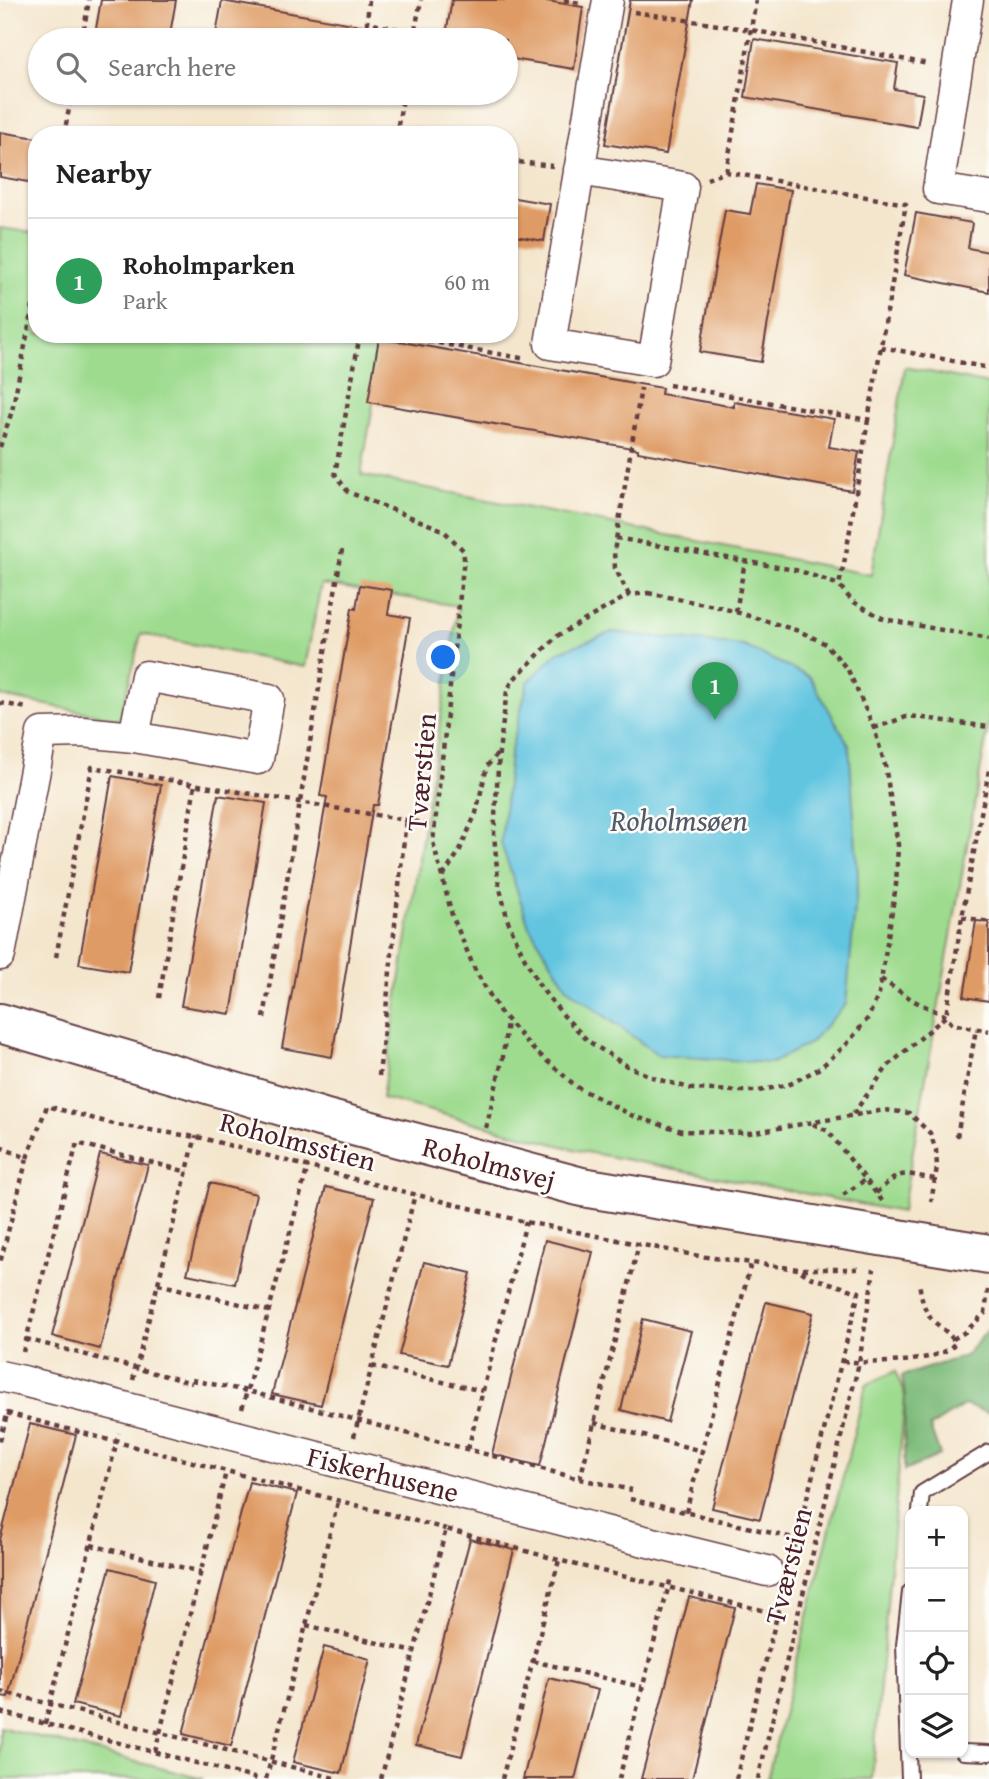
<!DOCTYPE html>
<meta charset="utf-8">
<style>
:root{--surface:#fff;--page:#f2f2f2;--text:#222;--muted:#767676;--line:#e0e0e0;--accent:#0f766e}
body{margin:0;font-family:"Gentium Book Plus",serif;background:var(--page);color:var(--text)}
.controls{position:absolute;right:21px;bottom:21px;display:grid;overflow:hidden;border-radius:14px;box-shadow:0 2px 5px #0004}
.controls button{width:63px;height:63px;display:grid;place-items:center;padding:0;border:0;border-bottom:2px solid var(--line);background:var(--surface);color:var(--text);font:35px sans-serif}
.you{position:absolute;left:444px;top:658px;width:24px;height:24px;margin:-18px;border:5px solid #fff;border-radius:50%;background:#1a73e8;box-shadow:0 0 0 10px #1a73e833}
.badge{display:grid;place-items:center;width:46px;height:46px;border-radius:50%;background:var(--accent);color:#fff;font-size:23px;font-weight:700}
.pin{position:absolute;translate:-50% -58px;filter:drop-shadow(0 2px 4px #0008)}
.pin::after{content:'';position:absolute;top:37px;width:24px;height:21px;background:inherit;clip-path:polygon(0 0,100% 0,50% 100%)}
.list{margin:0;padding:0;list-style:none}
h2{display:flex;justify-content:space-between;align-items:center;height:91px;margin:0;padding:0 28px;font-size:30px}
h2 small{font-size:23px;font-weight:400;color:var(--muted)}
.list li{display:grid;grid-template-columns:46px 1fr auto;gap:21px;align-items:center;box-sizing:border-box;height:126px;padding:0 28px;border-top:2px solid var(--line)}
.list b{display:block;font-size:26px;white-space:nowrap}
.list p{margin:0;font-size:23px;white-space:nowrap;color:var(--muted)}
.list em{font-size:23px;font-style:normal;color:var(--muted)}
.icon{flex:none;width:38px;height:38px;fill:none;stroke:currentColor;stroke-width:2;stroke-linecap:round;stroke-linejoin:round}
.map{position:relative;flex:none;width:989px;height:1779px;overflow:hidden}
.search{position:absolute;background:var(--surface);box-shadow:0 2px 5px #0004;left:28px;top:28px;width:490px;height:77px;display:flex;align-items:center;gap:18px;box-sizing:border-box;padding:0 24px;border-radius:38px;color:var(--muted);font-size:26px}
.panel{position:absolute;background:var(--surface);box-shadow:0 2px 5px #0004;left:28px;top:126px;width:490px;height:217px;border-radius:28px}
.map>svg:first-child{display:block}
.green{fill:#9edb8f;stroke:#747d5d;stroke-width:2}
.forest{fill:#7ebb7a;stroke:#646d52;stroke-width:2}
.water{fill:#62c5e0;stroke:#567286;stroke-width:2}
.building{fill:#df9b65}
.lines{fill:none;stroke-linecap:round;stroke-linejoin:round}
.lane-casing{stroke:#643d43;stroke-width:18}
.street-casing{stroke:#643d43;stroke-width:33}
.secondary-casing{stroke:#643d43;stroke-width:42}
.path{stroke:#643d43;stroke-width:4.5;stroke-dasharray:5 5;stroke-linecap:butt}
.lane{stroke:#fff;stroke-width:14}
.street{stroke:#fff;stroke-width:30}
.secondary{stroke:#fff;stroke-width:38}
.street-bridge-casing{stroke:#643d43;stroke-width:33;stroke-linecap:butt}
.street-bridge{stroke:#fff;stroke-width:30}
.labels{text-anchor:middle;stroke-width:5;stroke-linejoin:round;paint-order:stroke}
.street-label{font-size:28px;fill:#4a1f2b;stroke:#fdfcf7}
.water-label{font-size:30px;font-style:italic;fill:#52596a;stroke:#fdfcf7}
</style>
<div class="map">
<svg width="989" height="1779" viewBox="0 0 989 1779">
<rect width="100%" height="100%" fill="#fdfcf7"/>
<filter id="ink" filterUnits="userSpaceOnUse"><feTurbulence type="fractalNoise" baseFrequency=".0143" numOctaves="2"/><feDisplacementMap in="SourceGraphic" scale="14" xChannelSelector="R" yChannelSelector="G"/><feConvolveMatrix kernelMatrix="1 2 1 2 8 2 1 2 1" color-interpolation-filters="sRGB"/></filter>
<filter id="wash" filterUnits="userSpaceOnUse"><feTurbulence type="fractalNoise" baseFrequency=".00686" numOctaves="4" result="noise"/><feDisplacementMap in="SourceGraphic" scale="28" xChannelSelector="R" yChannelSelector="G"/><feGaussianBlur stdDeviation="1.57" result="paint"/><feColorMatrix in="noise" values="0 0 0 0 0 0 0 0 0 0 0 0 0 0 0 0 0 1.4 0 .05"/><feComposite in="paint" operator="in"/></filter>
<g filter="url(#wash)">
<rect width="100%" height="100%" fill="#f4e6cd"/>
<path class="green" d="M0 228 37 233V334H385L361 475 871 575 905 367 989 384V722L902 1212 581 1151 382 1098 458 606 321 584 305 667 141 634 120 719 0 696Z
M895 1371 905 1396 872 1779H767L866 1385Z
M0 1727 203 1779H0Z"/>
<path class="forest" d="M989 1329V1413L964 1405 930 1427 940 1455 904 1471 905 1396 902 1376 965 1356Z"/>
<path class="water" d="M612 632 744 646 810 677 849 745 858 876 846 1004 810 1043 772 1063 658 1055 568 989 529 926 501 843 510 754 528 682 558 652Z"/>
<g id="blocks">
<path class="building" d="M101 0H176L169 40H94Z
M452 0H541L583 7 574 69 506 58V40H445Z
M630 0H693L666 154 605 144Z
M222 1 376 28 374 40H215Z
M754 39 898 63 894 89 923 94 917 127 745 97Z
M0 132 37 138V165L34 183 0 177Z
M756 184 791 190 761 362 700 352 725 210 750 214Z
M509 197 550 204 544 241 509 235Z
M916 213 972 223 968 248 989 252V292L904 275Z
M379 338 662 388 661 394 734 407V402L834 419 829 447 859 452 852 491 638 452V449L368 402Z
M360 585 392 590 388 614 410 618 378 805H373L332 1057 282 1048 327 797 320 796 352 608 356 609Z
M112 776 161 785 128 972 79 964Z
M218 795 266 803 231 1014 181 1006Z
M976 921 989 922V1001L964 997Z
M100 1154 148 1165 100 1349 52 1336Z
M210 1183 256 1194 235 1284 187 1274Z
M326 1187 374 1198 321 1405 272 1394Z
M545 1240 593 1252 540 1466 492 1454Z
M424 1262 471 1273 448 1365 399 1355Z
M766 1302 813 1313 760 1519 712 1508Z
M643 1319 691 1331 667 1422 621 1410Z
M30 1424 76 1435 8 1697 0 1696V1540Z
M249 1482 297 1493 231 1746 183 1734Z
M470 1539 514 1550 462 1756 416 1745Z
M110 1568 155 1580 121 1716 73 1704Z
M689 1597 735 1608 692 1779H641Z
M324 1647 370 1659 341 1773 293 1762Z
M549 1678 598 1690 575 1779H523Z"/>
</g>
</g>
<g filter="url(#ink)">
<use href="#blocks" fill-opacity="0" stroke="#643d43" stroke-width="2"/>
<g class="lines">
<defs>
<path id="lane" d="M920 1511 922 1493 989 1452
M963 1752 989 1753
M909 1779 904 1645 910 1592"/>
<path id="street" d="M968 0 938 189 989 197
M579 170 683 187 653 361 550 344 608 0
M0 955 42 733 83 732 134 737 258 759 269 699 146 676 134 737
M23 1381 620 1535 767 1571"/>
<path id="secondary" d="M0 1023 323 1118 582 1187 989 1254"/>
</defs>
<use href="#lane" class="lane-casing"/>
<use href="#street" class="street-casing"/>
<use href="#secondary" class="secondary-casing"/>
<path class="path" d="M369 0 367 23 415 32
M564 0 580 3
M634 12 751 30 928 64
M82 40 89 0
M413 40 421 0
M64 135 72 93
M396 135 404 93
M509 161 553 166
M726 172 756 0
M360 334 335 474 348 492 443 530 463 550 464 558 433 842 452 915 475 970 500 1012 532 1048 577 1087 633 1116 682 1131 749 1133 885 1110 909 1113 930 1133 936 1150 937 1167 931 1202
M389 334 526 359
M881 347 989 368
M669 385 868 420 906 204 726 172 707 179
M868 420 846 554 839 585 852 601 884 619 989 639
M0 447 12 411 37 286
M616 538 800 571 839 585
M648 593 719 607 763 620 799 631 826 644 848 670 874 728 885 765 898 845 896 885 879 994 868 1018 847 1044 820 1068 790 1084 759 1091H736L693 1089 657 1079 627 1066 588 1041 564 1016 541 988 523 955 508 921 498 880 494 834 499 752 507 691 513 680 557 636 629 595Z
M629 595 615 568 614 552 641 388
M736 612 745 561
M0 703 27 708
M874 728 909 716 989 727
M443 876 459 852 476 813 487 766 499 752
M962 917 989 922
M56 957 92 767 435 825
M881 979 914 1001 946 1016 952 1024 989 1031
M159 998 195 785
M264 1018 342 550
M379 1076 406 820
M853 1114 888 1066 946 1016 962 917 989 770
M813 1124 828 1131 883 1202
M486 1128 503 1057 507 1020
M957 1137 976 1029
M0 1147 27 1158 0 1263
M27 1158 47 1106 117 1125 202 1138 369 1183 526 1222 699 1256 798 1269H861
M876 1193C903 1169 900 1173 935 1179
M843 1195 865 1180
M158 1284 269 1311
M26 1339 192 1383
M953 1339 965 1332 985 1313 988 1290
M23 1352 77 1143 188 1172
M843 1361C867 1364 940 1364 955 1343 950 1332 938 1327 930 1317 923 1308 921 1294 919 1283
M372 1366 483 1391
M133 1380 196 1136
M192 1380 247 1391 580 1479 632 1490
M242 1409 308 1166
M7 1413 446 1529
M594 1423 702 1451
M354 1437 415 1194
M0 1441 8 1411
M468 1449 526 1222
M580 1479 639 1244
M630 1499 797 1539
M686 1512 751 1263
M91 1545 201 1572
M792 1557 859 1292 810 1277 799 1270
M306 1625 414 1652
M533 1661 642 1687
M0 1691 338 1779
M0 1712 258 1779
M45 1724 119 1433
M155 1752 226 1472
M266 1779 338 1502
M381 1779 446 1529 577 1565 778 1614
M502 1779 559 1560
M619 1779 671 1577
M736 1779 782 1596
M758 1779 859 1363 874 1269"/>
<use href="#lane" class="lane"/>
<use href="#street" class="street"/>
<use href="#secondary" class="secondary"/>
<defs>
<path id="street-bridge" d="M0 1376 23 1381"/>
</defs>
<use href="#street-bridge" class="street-bridge-casing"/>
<use href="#street-bridge" class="street-bridge"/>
</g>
</g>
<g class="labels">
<g class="street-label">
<text transform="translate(421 772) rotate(-85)" y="10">Tværstien</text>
<text transform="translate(298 1141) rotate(15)" y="10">Roholmsstien</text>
<text transform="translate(489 1163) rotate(15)" y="10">Roholmsvej</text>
<text transform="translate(383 1474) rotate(14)" y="10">Fiskerhusene</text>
<text transform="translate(788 1566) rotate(-76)" y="10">Tværstien</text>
</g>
<g class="water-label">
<text x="679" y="831">Roholmsøen</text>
</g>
</g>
</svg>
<div class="controls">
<button>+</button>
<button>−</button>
<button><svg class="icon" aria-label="locate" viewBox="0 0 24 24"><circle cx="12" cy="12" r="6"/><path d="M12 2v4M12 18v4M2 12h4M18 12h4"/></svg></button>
<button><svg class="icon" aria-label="layers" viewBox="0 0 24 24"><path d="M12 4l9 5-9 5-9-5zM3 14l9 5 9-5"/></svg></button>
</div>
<div class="you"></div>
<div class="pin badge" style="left:715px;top:720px;background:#2e9e5b">1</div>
<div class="search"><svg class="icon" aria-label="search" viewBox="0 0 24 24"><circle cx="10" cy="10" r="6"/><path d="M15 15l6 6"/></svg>Search here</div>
<section class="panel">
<h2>Nearby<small></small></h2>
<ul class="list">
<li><span class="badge" style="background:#2e9e5b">1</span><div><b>Roholmparken</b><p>Park</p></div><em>60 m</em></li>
</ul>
</section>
</div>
